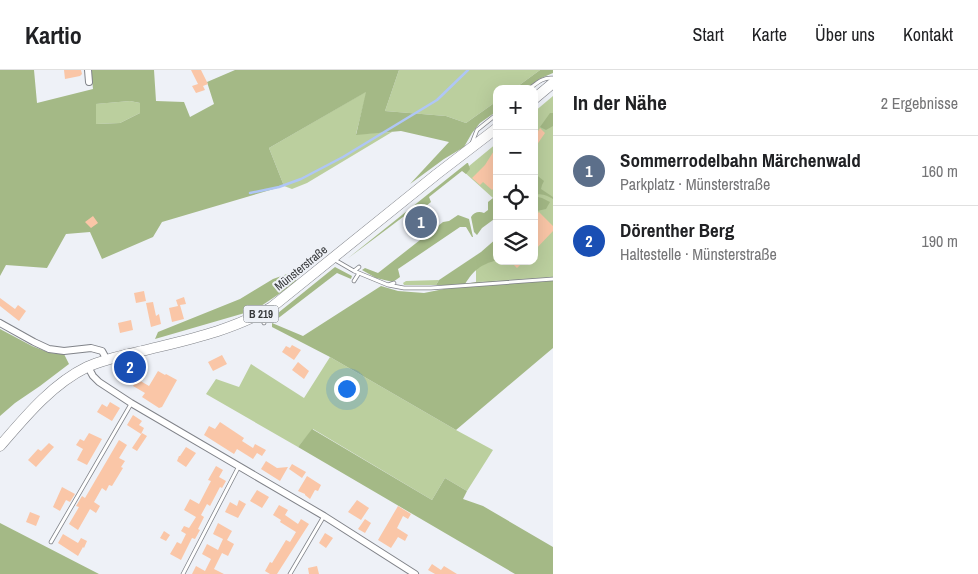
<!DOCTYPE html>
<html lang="de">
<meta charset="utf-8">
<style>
:root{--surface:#fff;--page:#f6f6f6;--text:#202124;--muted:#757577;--line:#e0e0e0;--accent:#8c2287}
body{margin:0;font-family:"Archivo Narrow",sans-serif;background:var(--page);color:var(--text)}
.controls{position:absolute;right:15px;top:15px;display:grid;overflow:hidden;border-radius:10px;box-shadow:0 5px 20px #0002}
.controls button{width:45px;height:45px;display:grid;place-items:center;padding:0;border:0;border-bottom:1px solid var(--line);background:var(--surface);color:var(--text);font:25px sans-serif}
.you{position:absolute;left:346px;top:318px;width:18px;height:18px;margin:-12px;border:4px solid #fff;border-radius:50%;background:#1a73e8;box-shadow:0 0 0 8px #1a73e833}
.badge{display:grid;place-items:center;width:32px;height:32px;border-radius:50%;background:var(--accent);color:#fff;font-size:16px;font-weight:700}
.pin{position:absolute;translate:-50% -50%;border:2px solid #fff;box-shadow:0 1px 5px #0006}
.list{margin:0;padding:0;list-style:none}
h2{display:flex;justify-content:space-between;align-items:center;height:65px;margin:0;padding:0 20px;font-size:21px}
h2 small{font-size:16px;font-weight:400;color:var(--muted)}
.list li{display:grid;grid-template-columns:32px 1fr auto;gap:15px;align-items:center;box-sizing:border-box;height:70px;padding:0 20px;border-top:1px solid var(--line)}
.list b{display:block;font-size:19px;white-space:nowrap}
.list p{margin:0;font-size:16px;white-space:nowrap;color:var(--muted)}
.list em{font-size:16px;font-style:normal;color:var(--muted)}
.icon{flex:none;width:28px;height:28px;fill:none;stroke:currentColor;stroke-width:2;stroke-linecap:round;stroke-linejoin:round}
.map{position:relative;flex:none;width:553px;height:504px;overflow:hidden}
header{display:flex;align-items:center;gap:30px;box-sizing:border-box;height:70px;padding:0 25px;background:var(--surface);border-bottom:1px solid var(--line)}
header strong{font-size:24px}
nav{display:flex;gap:28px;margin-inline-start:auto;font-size:18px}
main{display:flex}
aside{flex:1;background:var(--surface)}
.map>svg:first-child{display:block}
.green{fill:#bbcf9e}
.forest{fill:#a4b986;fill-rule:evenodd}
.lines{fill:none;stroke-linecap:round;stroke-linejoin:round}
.stream{stroke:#afc6f6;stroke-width:2.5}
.building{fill:#fac6a7}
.service-casing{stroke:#808389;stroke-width:4.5}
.minor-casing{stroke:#808389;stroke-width:8}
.primary-casing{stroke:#808389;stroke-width:11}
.service{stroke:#fff;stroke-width:3}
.minor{stroke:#fff;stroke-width:6}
.primary{stroke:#fff;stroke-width:10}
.labels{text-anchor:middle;stroke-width:4;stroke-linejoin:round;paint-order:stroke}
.shield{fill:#eef1f7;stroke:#6d7073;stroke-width:1}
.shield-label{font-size:11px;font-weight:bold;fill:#36383a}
.street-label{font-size:12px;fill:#36383a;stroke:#eef1f7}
</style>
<header>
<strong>Kartio</strong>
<nav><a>Start</a><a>Karte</a><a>Über uns</a><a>Kontakt</a></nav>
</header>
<main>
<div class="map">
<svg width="553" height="504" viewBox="0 0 553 504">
<rect width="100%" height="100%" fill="#eef1f7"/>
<path class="green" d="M399 0H540L514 19H497V31L466 53 446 46 385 41Z
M367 21 356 64 392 62 307 113 292 119 284 116 269 78Z
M553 26V207L476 212V192L497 172V191H534V42Z
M130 31 140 33V43L120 53 96 54 95 34Z
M497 73V127L493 128 463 101Z
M439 210 436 215H404L403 213 406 211Z
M330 287 456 360 493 380 467 421 445 408 432 430 313 359 298 377 206 324 216 309 239 317 251 294 304 328Z"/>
<path class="forest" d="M0 0H34L37 33 93 19 91 0H154L156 31 184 32 190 47 214 34 207 12 235 0H399L385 41 446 46 466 53 497 31V41L480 53 472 63 464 77 444 89 410 114 449 72 401 61 356 65 366 22 269 78 284 116 162 152 153 167 102 189 90 162 66 164 47 198 6 195 0 206ZM130 31 140 33V43L120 53 96 54V34Z
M540 0H553V3L539 9 526 19H514Z
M550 43H553V56L546 60 540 57Z
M467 93H468L470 99 466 104 462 101 429 127 431 132 426 136 419 135 347 189Z
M534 103 544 111 542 115 541 119 553 127V129C547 126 541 122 534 126Z
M497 127V147L482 158 477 165 474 162 471 147C474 142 479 141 484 143L488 140V132L493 128Z
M538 127 542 128 550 132 546 139 537 141 534 143V130Z
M458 145 469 149 473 167H472L466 157H460L398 199 400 207 393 212 376 208 362 200 365 198 378 203 443 152 449 151Z
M497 168V180L494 183 497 190C480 195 474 200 465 214L476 212 553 207V278L456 360 330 287 272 257V250L273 247 335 197 352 206 351 209 337 203 272 253 303 266 381 216 398 221 424 223 464 215H436L439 210 481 182Z
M290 203 297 212 255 240 155 269 158 262 240 229 273 209Z
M0 259 32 276 50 283 64 284 69 294 40 316 15 333 0 346Z
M312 359 432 430 445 408 467 421 463 429 483 436 553 477V504H515L298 377Z
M0 453 99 504H0Z"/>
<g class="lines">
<path class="stream" d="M250 123 279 117 301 109 343 87 437 30 468 0"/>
</g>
<path class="building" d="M64 0H81L82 4 80 6 65 9Z
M191 0H201L208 14 203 16 205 20 196 23 192 16 198 14Z
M540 58 545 63 534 79V68Z
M497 76V115L492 120 483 112 480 115 472 108 485 95Z
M539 142 553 156V161L534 181V147Z
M93 146 98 153 91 158 85 152Z
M510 191H524L517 198Z
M144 221 146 231 136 233 134 223Z
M184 227 186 234 180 235 184 249 172 252 169 238 178 236 176 230Z
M0 228 15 239 18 235 26 241 19 251 0 236Z
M153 232 156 246 159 244 161 254 151 257 146 233Z
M131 250 133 260 120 263 118 253Z
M292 275 301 280 294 290 282 282 286 276 290 278Z
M222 285 227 294 213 301 208 292Z
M298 292 309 301 304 309 292 300Z
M158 301 165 305 166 304 177 310 162 337 159 338 142 327 145 323 133 316 137 309 149 316Z
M110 332 120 338 112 351 97 342 102 334 107 337Z
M133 345 142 351 139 355 144 358 141 364 127 355Z
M220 352 244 368 242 371 253 378 255 374 266 380 262 386 257 383 253 389 237 379 234 384 204 365 209 356 215 359Z
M89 363 102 369 87 395 77 390 83 379 76 375 80 369 84 371Z
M142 363 147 366 137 381 132 378Z
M119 370 127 375 119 388 125 391 121 397 123 398 112 416 109 415 106 421 102 418 94 432 100 436 96 443 90 439 78 460 69 454 79 437 76 436 82 426 85 428Z
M49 373 54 377 36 397 28 390 38 379 41 381Z
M186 377 196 383 186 397 177 391 179 386H180Z
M266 391 277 398 288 397 280 411 261 399Z
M292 394 306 402 302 408 289 399Z
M216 396 223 400 219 407 226 411 222 418 220 417 210 436 207 434 201 445 204 447 198 459 200 460 195 469 192 468 181 490 170 484 177 472 181 474 186 464 181 461 184 456 189 458 196 447 184 440 190 429 199 434 211 411 208 410Z
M307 406 321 415 318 421 315 420 310 429 305 425V424L298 421Z
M62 417 75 424 70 432 66 430 60 441 53 437Z
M257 420 269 427 262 438 250 431Z
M239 430 246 434 238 448 225 442 230 432 237 436Z
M357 430 369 438 361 450 348 442Z
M279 435 288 440 285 445 298 454 301 449 309 454 277 504H270L265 501 270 492 272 493 286 470 290 472 296 462 280 452 281 450 273 445Z
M398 436 411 444 408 449 403 446 397 458 408 465 405 471 398 467 391 478 378 470Z
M30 442 40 446 36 456 26 452Z
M365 449 371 453 365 463 358 459Z
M218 453 232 461 227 470 234 474 228 486 222 483 214 499 224 504H192L196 496 205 501 211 489 202 484 207 474 218 480 223 469 213 464Z
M164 461 170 465 166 471 160 468Z
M325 463 333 468 326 478 319 473Z
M63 464 78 473 81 468 87 471 84 478 83 477 78 486 58 473Z
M432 494 441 500 444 496 457 504H435L428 500Z
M317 496 319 504H309L308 498Z"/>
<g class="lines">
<defs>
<path id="service" d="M529 19C537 13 543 7 553 8
M472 73 477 60 497 44
M335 190 354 201 359 197
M354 201 388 215 394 213
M354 211 359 203
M388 215 404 218H431L553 209
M259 245 264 253
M51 472 131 334
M183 504 239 396
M290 504 324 446"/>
<path id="minor" d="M88 0 89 12
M0 253 34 272 49 279 64 281 91 278 102 281 107 290
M88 297 93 306 99 312 131 333 324 446 415 504"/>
<path id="primary" d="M534 29 553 13
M0 376C25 347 52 314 87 297 104 289 124 285 142 281 186 270 232 261 272 237L437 104 497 58"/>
</defs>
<use href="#service" class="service-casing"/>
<use href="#minor" class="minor-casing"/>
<use href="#primary" class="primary-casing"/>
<use href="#service" class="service"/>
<use href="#minor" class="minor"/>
<use href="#primary" class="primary"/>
</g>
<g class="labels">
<rect class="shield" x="243.5" y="235.5" width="35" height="17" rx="4"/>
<g class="shield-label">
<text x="261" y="248">B 219</text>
</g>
<g class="street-label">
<text transform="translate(301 198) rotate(-39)" y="4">Münsterstraße</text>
</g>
</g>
</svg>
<div class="controls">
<button>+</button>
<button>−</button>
<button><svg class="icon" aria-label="locate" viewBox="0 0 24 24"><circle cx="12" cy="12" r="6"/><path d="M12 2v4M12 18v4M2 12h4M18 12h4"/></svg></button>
<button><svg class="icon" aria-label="layers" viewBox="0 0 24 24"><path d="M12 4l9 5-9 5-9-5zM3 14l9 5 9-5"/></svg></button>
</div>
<div class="you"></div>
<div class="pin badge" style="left:421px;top:152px;background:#5c6f8a">1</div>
<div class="pin badge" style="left:130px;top:297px;background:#1a4fb4">2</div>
</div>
<aside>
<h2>In der Nähe<small>2 Ergebnisse</small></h2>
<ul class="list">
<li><span class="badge" style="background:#5c6f8a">1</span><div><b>Sommerrodelbahn Märchenwald</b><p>Parkplatz · Münsterstraße</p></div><em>160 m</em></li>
<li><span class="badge" style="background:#1a4fb4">2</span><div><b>Dörenther Berg</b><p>Haltestelle · Münsterstraße</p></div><em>190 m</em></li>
</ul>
</aside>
</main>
